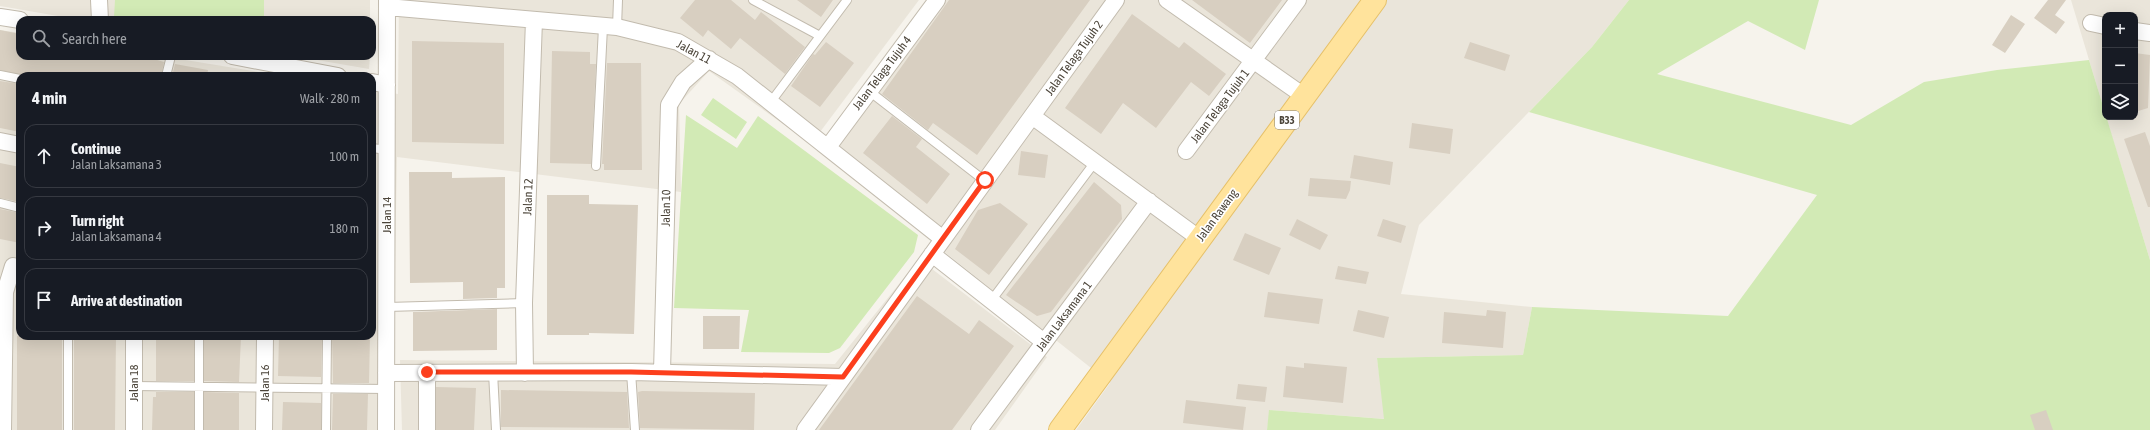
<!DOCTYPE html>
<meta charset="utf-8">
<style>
:root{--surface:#171b24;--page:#20242c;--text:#f1f3f6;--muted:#9ea1a6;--line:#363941}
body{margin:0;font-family:"Asap Condensed",sans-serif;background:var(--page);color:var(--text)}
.controls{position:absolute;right:12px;top:12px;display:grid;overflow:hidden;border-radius:8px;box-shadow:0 4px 16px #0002}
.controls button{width:36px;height:36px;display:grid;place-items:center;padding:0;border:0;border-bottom:1px solid var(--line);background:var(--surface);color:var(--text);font:20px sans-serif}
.stop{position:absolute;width:12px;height:12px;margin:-9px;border:3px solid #fc3f1d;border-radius:50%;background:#fff}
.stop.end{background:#fc3f1d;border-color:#fff;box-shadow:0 1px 4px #0008}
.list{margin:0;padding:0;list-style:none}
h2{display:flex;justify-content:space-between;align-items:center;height:52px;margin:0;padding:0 16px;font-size:17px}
h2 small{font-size:13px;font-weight:400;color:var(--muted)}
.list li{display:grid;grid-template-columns:26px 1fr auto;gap:12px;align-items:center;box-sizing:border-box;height:64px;margin:0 8px 8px;padding:0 8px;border:1px solid var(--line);border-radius:12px}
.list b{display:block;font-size:15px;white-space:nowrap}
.list p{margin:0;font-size:13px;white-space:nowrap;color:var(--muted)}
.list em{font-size:13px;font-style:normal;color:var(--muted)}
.icon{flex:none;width:22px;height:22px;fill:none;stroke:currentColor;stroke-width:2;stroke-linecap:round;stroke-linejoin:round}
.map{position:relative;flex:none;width:2150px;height:430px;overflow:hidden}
.search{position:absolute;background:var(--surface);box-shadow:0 4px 16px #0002;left:16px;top:16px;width:360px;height:44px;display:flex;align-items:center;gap:10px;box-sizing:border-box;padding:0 14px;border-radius:12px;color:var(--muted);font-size:15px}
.panel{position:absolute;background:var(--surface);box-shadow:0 4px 16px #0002;left:16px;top:72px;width:360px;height:268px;border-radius:12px}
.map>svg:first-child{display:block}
.residential{fill:#eae5da}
.green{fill:#d2eab5}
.building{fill:#d8cfc1}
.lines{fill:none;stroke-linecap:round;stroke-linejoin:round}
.service-casing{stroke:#c2bbae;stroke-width:10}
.minor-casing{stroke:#c2bbae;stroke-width:18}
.primary-casing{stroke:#e6c16a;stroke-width:24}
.service{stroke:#fff;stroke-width:8}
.minor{stroke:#fff;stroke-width:16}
.primary{stroke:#ffe39c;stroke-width:22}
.route{stroke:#fc3f1d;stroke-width:5}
.labels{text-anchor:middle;stroke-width:3.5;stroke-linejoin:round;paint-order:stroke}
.shield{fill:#fff;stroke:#817c74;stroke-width:1}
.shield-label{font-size:11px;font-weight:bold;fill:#4b4439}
.street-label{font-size:12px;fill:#4b4439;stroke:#fff}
</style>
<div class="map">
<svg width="2150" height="430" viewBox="0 0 2150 430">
<rect width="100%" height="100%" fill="#f6f3ec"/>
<path class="residential" d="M0 0H370V20H81L0 6Z
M399 0H919L811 144 709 71 679 104 681 192 397 157 392 430H0V30L20 33V56H161L283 76H20V336H372V90L398 94Z
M928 0H1629L1592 47 1419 225 1401 294 1532 307 1523 355 1377 358 1385 419 1270 410 1267 430H1076L1110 383 817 151Z
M2071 0H2150V260L2106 117H2135V15H2105V113Z
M294 56H370L369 69Z
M919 259 1047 357 995 430H402L400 360 835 364Z"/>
<path class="green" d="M115 0H264V20H131L114 17Z
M1629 0H1819L1805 50 1748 21 1657 74 1851 125 1924 82 1997 70 2089 60 2150 260V430H1267L1269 410 1384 419 1377 358 1523 355 1532 307 1728 316 1817 195 1529 112 1592 47Z
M713 98 747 122 736 139 701 115Z
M686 115 737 148 758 116 918 235 914 252 840 348 829 353 741 352 749 310 674 308Z"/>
<path class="building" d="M695 0H731L755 20 761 12 805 47 785 74 740 38 731 49 708 30 703 37 680 18Z
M797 0H833L821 17Z
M949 0H1090L977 155 933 123 928 130 882 94Z
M1192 0H1282L1250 43Z
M2048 0H2066L2055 15 2065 22 2056 34 2034 18Z
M1132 14 1179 48 1184 42 1226 74 1209 96 1191 82 1156 128 1123 103 1101 134 1065 108Z
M2011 15 2025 24 2005 53 1992 45Z
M0 30 20 34V56H144L164 62 161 76H24L0 70Z
M412 41 504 43V144L412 142Z
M826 42 854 63 820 107 791 86 813 54 815 55Z
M1470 42 1510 55 1505 71 1464 58Z
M552 51 590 52V64H596L591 164 550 163Z
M2135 53 2150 55 2148 108 2135 112Z
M607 63H641L642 170H604V164H602Z
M175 64 208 70 207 76H172Z
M0 81 20 84V132L0 128Z
M892 116 922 139 916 147 950 174 927 204 863 153Z
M1412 123 1453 129 1450 154 1409 148Z
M2145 132 2150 146V207H2148L2124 139Z
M1021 151 1048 155 1045 178 1018 175Z
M1354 155 1393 162 1390 185 1350 178Z
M0 163 20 167V202L0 198Z
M409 172H452V178L505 177V288H497V298L463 299V282L410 283Z
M1310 178 1351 181 1350 190 1346 199 1308 196Z
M1094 182 1121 205 1122 219 1051 312 1037 316 1006 295Z
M547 195H589V204L638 205 634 334 589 333V335H547Z
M1000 203 1028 224 989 275 955 249 978 210Z
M0 209 20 213V243L0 239Z
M1297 219 1328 235 1320 250 1289 235Z
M1383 219 1406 226 1401 243 1377 236Z
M1245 233 1281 248 1269 275 1233 260Z
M1338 266 1369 272 1366 284 1335 279Z
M1268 292 1323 299 1319 324 1264 317Z
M917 296 969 334 979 320 1014 346 952 430H819Z
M497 309V350L413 351V312Z
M1358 310 1389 317 1384 338 1353 331Z
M1487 310 1506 312 1503 348 1442 343 1444 312 1486 316Z
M703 316H740L739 349H703Z
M17 336H62V430H17Z
M74 336H116L115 430H74Z
M156 336H194V381H156Z
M204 336H241L239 382 204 381Z
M279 336H322L321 377 278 376Z
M332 336H370L369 383H333Z
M1304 363 1347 367 1343 403 1283 397 1286 366 1304 368Z
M1238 384 1267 387 1265 402 1236 399Z
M436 387 476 388 474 430H436Z
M501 390 627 392 629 428 501 427Z
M642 391 755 393 754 430 640 428 638 392Z
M156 392H194V430H152L153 397H156Z
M204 392 239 393V430H204Z
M333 394H368L367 430H332Z
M1186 400 1246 407 1243 430 1183 423Z
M283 402 321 403V430H282Z
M2046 410 2053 430H2035L2030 415Z"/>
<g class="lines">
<defs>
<path id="service" d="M753 0 820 36
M617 27 618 0
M0 75 20 79
M166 76 171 56
M869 91 985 181
M770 103 847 0
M372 148 387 150
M596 166 603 27
M0 203 20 208
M991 301 1095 162
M387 307 524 303
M493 372 496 430
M631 372 635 430
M134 386 386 389
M68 430V336
M199 430V336
M326 430 327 336"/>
<path id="minor" d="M99 0 100 20
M1167 0 1304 96
M387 7 617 27 678 42 737 76 943 239
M0 17 20 20
M2091 23 2105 26
M2135 31 2150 33
M232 56 338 76
M372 82 387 85
M1032 116 1200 239
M0 141 20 145
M828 147 937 0
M1186 151 1298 0
M932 254 1044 342
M662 372 669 105 683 82 709 59
M386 373 631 372 843 377
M525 373 524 303 534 20
M3 430 5 292 13 266
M134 430V336
M264 430 265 336
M386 430 387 0
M427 430V372
M805 430 1116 0
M979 430 1149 201"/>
<path id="primary" d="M1060 430 1375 0"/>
</defs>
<use href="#service" class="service-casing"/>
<use href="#minor" class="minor-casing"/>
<use href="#primary" class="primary-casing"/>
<use href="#service" class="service"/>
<use href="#minor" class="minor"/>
<use href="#primary" class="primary"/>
</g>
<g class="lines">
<path class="route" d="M427 372H631L843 377 985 180"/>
</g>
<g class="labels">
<rect class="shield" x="1275" y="111" width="24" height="18" rx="3"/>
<g class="shield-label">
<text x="1287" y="124">B33</text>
</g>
<g class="street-label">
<text transform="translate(694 52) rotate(28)" y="4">Jalan 11</text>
<text transform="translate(1074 58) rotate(-54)" y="4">Jalan Telaga Tujuh 2</text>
<text transform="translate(882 73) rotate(-53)" y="4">Jalan Telaga Tujuh 4</text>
<text transform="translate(1220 106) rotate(-53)" y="4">Jalan Telaga Tujuh 1</text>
<text transform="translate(528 197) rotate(-88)" y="4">Jalan 12</text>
<text transform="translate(666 208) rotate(-89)" y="4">Jalan 10</text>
<text transform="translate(387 215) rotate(-90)" y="4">Jalan 14</text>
<text transform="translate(1217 215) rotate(-54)" y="4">Jalan Rawang</text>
<text transform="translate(1064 316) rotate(-53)" y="4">Jalan Laksamana 1</text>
<text transform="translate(134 383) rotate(-90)" y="4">Jalan 18</text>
<text transform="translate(265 383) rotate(-90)" y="4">Jalan 16</text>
</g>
</g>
</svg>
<div class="controls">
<button>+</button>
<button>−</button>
<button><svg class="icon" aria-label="layers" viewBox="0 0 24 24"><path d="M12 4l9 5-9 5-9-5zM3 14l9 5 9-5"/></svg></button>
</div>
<div class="stop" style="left:985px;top:180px"></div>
<div class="stop end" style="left:427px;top:372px"></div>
<div class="search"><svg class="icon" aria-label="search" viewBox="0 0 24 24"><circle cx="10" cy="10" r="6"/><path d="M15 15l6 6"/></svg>Search here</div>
<section class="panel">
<h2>4 min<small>Walk · 280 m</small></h2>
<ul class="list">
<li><svg class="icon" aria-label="ahead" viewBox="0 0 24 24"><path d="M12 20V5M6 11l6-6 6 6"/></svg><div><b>Continue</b><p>Jalan Laksamana 3</p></div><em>100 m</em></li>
<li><svg class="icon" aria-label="right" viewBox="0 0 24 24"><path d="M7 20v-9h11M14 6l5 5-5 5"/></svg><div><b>Turn right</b><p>Jalan Laksamana 4</p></div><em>180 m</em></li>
<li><svg class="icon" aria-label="arrive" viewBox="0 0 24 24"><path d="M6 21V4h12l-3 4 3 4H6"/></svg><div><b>Arrive at destination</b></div></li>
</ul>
</section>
</div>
